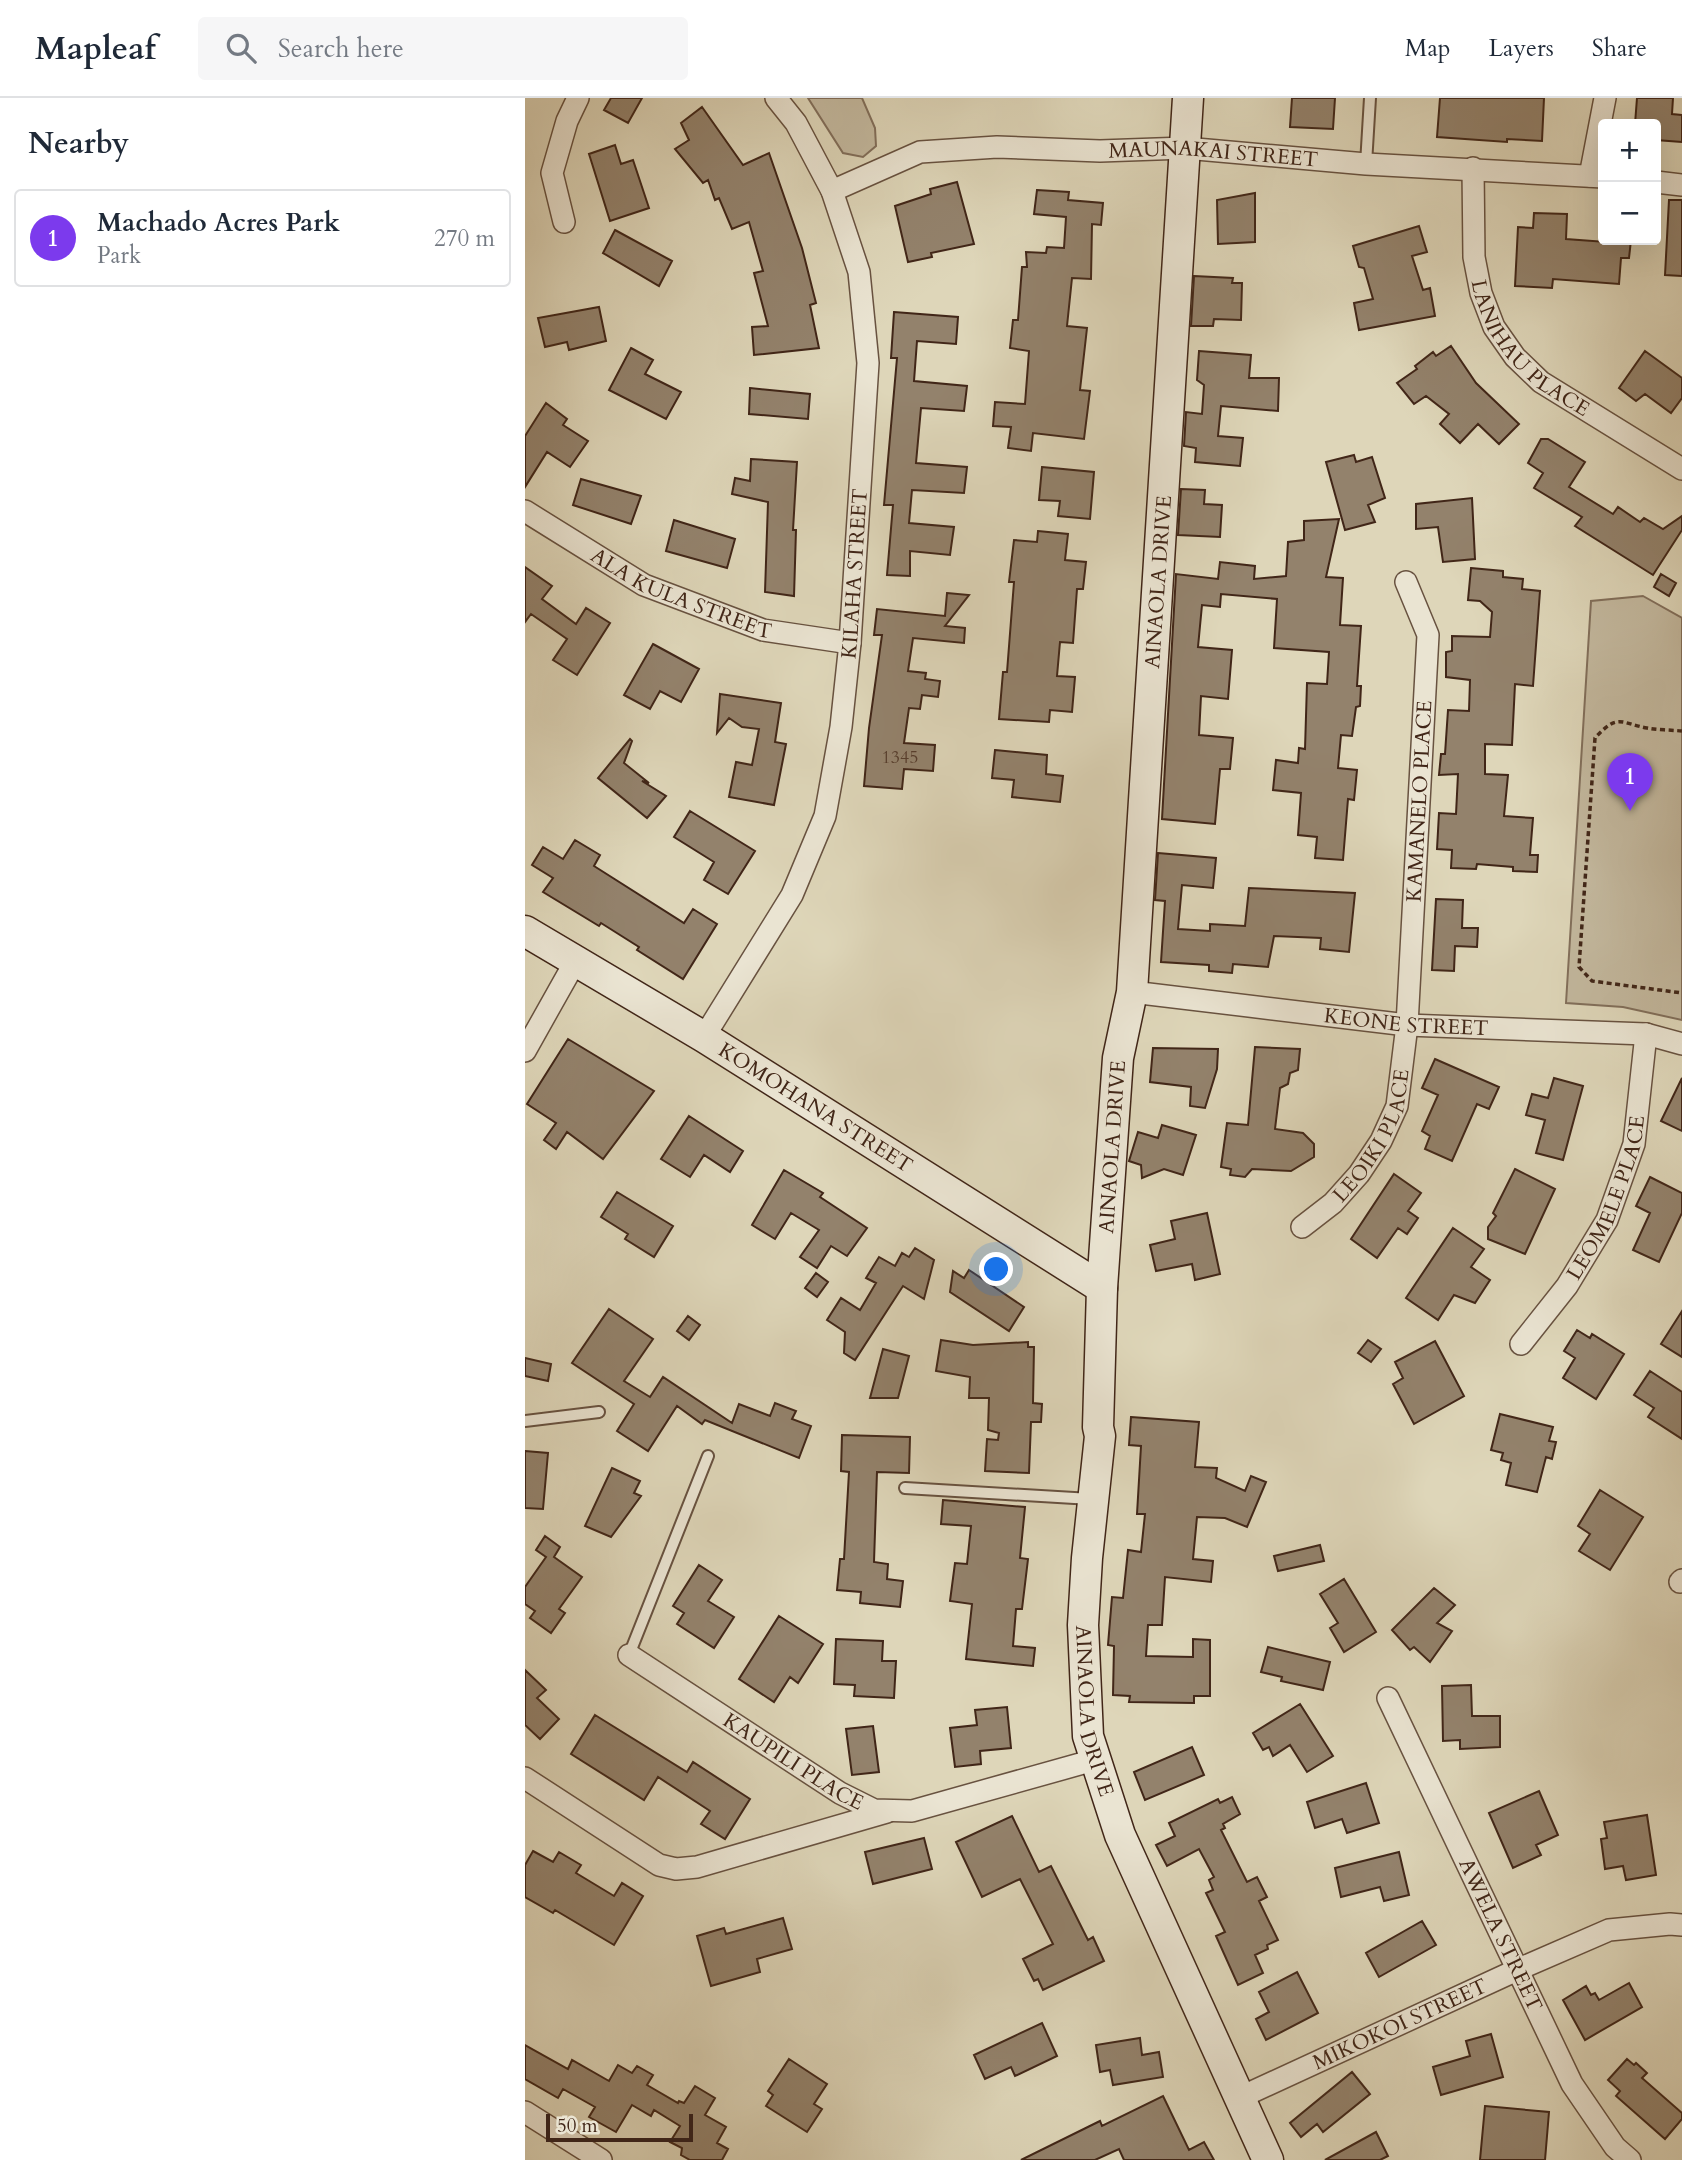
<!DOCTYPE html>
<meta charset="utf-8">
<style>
:root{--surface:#fff;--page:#f6f6f7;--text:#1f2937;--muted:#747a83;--line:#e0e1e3;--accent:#7c3aed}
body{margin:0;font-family:Cardo,serif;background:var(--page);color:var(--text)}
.controls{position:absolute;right:21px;top:21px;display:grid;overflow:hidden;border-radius:7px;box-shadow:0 7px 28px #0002}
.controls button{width:63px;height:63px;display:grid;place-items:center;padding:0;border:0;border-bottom:2px solid var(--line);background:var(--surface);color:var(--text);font:35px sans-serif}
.scale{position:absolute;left:21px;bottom:18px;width:147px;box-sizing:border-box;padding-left:7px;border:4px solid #412618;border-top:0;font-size:19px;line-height:24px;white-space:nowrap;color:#412618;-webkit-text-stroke:5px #eae4d2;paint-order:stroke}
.you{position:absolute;left:472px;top:1172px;width:24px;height:24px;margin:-18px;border:5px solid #fff;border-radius:50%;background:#1a73e8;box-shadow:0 0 0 10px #1a73e833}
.badge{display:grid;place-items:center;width:46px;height:46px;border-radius:50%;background:var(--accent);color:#fff;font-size:23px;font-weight:700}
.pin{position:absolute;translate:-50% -58px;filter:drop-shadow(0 2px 4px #0008)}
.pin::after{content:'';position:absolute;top:37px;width:24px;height:21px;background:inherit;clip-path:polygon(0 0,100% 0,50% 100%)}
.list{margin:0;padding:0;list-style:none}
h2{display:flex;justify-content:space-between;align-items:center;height:91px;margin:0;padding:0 28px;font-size:30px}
h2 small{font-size:23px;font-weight:400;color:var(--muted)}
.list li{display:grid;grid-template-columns:46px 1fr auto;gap:21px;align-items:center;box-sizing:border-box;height:98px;margin:0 14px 14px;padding:0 14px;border:2px solid var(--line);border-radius:7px}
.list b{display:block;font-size:26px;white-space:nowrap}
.list p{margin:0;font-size:23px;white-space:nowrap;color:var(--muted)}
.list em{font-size:23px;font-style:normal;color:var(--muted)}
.icon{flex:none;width:38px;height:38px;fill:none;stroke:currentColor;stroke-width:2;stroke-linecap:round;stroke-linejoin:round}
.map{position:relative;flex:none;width:1157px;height:2062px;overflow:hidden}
header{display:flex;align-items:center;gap:42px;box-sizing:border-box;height:98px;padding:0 35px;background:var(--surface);border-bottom:2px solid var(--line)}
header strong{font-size:33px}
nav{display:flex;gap:38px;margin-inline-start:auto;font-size:24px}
.search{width:490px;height:63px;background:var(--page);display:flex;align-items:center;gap:18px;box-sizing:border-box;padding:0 24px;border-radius:7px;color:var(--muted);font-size:26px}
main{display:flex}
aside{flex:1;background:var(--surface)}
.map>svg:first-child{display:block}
.green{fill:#c3b89e;stroke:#826f5b;stroke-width:2}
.building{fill:#93826c;stroke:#412618;stroke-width:2}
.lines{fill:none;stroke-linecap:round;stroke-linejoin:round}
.lane-casing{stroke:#685240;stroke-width:14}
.street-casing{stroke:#685240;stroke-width:24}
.secondary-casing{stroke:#412618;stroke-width:33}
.path{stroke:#412618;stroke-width:3.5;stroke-dasharray:5 3.5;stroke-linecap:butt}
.lane{stroke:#eae4d2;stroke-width:10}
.street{stroke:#eae4d2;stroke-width:21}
.secondary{stroke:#eae4d2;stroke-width:30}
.labels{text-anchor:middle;stroke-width:6;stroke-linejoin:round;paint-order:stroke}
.number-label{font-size:18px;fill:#563d2d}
.street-label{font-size:21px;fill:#412618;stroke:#eae4d2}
</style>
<header>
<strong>Mapleaf</strong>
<div class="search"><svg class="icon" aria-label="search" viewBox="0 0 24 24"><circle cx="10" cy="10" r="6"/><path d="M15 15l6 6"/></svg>Search here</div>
<nav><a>Map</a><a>Layers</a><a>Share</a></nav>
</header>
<main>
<aside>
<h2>Nearby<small></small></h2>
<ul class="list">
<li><span class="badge">1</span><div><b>Machado Acres Park</b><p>Park</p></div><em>270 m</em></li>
</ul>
</aside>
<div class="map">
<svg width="1157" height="2062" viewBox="0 0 1157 2062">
<rect width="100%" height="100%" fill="#ded6b9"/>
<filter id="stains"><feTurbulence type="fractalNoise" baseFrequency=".00286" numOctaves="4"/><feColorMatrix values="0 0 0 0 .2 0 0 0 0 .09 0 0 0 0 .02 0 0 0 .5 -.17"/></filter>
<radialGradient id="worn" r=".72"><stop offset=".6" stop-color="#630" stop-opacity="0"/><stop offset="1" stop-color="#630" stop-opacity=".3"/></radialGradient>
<path class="green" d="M283 0H337L350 30 351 48 338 59 318 55Z
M1118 498 1157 520V922L1098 909 1041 905 1066 503Z"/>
<path class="building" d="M86 0H117L103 25 79 12Z
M767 0H810L808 31 765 29Z
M915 0H1019L1017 43 982 41V44L912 39Z
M1112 0H1148L1147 16 1157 17V44L1131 42V26H1110Z
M177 9 218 67 244 55 277 150 291 205 285 207 294 250 229 257 227 229 243 228 229 175 238 173 224 124 207 131 194 100 190 102 183 82 178 85 150 51 164 42 156 25Z
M90 47 96 66 108 62 124 110 85 123 64 56Z
M432 84 449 146 406 155 407 159 383 164 370 108 406 96 405 91Z
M512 92 544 94 543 102 578 105 576 127 567 126 566 181 547 180 542 228 562 230 555 292 565 293 559 341 508 335 506 353 483 350 486 329 468 328 470 304 500 306 504 253 485 250 488 222H493L497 169H502L501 154 521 155 522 149 539 150 541 119 509 116Z
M730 95V144L693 146 692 102Z
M1144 102H1157V178L1140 177Z
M1009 115 1042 116 1041 141 1081 144V142H1106L1104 160H1096L1094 186 1028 181 1027 190 990 188 993 129 1008 130Z
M894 128 902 154 887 158 898 192 905 190 910 218 834 232 829 205 848 201 839 170 834 169 828 148Z
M90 132 147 163 134 188 78 155Z
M669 178 708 180 707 185H717L716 222 689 221 688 228H666Z
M74 209 81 243 44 252 42 244 20 249 13 220Z
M369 214 433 219 431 246 392 243 389 283 442 288 439 313 396 310 391 365 442 369 439 395 387 392 384 425 429 429 425 457 385 453V478L362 477 368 407H359L372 260H366Z
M926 248 951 285 994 326 974 346 953 326 935 345 915 326 924 316 901 298 889 306 872 285 892 271 890 268 908 254 911 258Z
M106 250 128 262 120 276 156 294 141 321 84 292Z
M674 253 726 257 724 280H754L753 313 696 308 693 338 718 340 715 368 670 364 671 350 659 348 661 314 677 316 679 287 672 282Z
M1120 253 1157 280V300L1146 315 1120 296 1111 303 1094 290Z
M225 290 285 296 283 321 224 316Z
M21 305 42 321 38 327 63 343 45 369 22 354 0 389V338Z
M1016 341H1023L1060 364 1044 389 1088 416 1093 409 1115 424 1119 420 1138 431 1157 418V432L1128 477 1050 428 1057 419 1009 390 1018 375 1003 365Z
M829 357 831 364 847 359 860 400 843 407 850 424 820 432 801 364Z
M226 361 272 364 268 432H271L269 498 240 494 243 404 207 396 210 380 225 383Z
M517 369 569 374 565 421 533 418 535 403 514 402Z
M56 381 116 398 106 426 48 407Z
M656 391 680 392 679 406 697 407 695 439 653 437Z
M947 400 950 461 918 464 913 429 891 431V406Z
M814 421 801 479 818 480 815 527 836 528 832 588H836L835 608 831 609 827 638 816 637 813 670 832 672 829 702 823 701 818 762 790 760 792 739 773 737 776 695 748 692 751 662 773 665 774 650 780 651 782 585 802 586 804 554 749 550 752 501 696 496 695 509 677 507 673 549 707 552 703 601 676 598 674 637 708 640 705 671H695L690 726 637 721 651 476 693 481 695 464 730 468 729 481 761 478 763 444 779 442V423Z
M149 422 210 441 202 470 141 453Z
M513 433 543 436 540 462 561 464 558 491H552L548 545 535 544 532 578 550 579 547 614 525 612 524 624 474 621 478 574H482L489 484H484L489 442 512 444Z
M0 469 27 488 17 501 51 526 61 510 85 525 52 577 28 562 42 541 6 516 0 524Z
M946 470 978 473V479L998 481 997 491 1015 493 1008 588 990 586 987 647 960 646V676L983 677 979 718 1008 720 1005 757H1013L1012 774 988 773V769L952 766 951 771 926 770 927 752 912 751 914 715 931 716 933 676 914 677 916 656H920L923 612 944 613 945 582 921 579V554L927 553V538L965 539 967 514 955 503 943 502Z
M1136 476 1151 485 1144 498 1129 489Z
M422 495 444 497 420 528 440 530 439 545 388 540 383 573 401 575 400 581 415 583 413 599 397 597 395 611 384 610 379 645 410 647 408 673 379 671 377 691 339 688 344 630 357 537H349L352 511 420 518Z
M128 546 174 571 156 604 135 593 125 611 99 597Z
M195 596 256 605 250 644 261 646 249 707 204 699 211 664 227 667 234 631 217 629 204 620 192 635Z
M105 641 107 643 99 665 124 685 117 683 141 698 122 720 73 680Z
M470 652 522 657 521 676 538 678 535 704 487 699 489 682 467 680Z
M165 713 230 753 203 796 179 782 189 764 149 739Z
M50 742 75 757 69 768 159 825 168 811 192 826 158 881 112 852 114 849 76 825 74 828 18 794 28 780 7 767 18 749 38 761Z
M633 755 691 760 688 790 657 787 653 831 685 833V826L720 828 724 790 830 795 824 854 795 851 796 840 749 838 743 869 708 866 707 875 684 873V867L636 864 640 803 630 802Z
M911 801 938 802 937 830H953L952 849 930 848 929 873 907 872Z
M43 941 129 993 78 1061 42 1034 31 1051 19 1042 31 1025 2 1006Z
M730 949 775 951 773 972 765 975 763 986 755 990 750 1031 778 1035 789 1046V1059L766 1073 727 1071 720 1079 705 1077 706 1071 696 1069 702 1025 723 1027Z
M628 950 693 951 692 971 680 1010 665 1008 666 989 625 984Z
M910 961 974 989 964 1011 952 1006 927 1063 900 1051 905 1038 897 1033 913 997 897 990Z
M1029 980 1058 988 1038 1062 1011 1055 1020 1022 1001 1017 1007 996 1023 1000Z
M1157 980V1033L1136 1023Z
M164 1018 218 1053 205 1074 179 1057 165 1079 136 1061Z
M637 1027 671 1037 658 1077 639 1071 617 1080 616 1067 604 1063 613 1034 633 1040Z
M990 1071 1030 1091 1000 1156 963 1141V1129L971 1118 968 1115Z
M259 1072 298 1095 295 1099 342 1130 322 1158 306 1148 292 1170 275 1159 294 1132 266 1115 250 1141 227 1127Z
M869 1076 896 1095 883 1113 893 1120 882 1136 873 1130 852 1160 826 1141Z
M1125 1079 1157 1095V1115L1134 1164 1108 1152 1125 1115 1111 1108Z
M92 1094 148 1128 129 1159 100 1141 103 1136 76 1119Z
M682 1115 695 1176 670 1182 667 1166 631 1173 625 1147 650 1141 646 1123Z
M928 1130 959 1151 946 1169 965 1182 950 1205 929 1197 913 1222 881 1200Z
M390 1150 409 1162 399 1201 378 1188 330 1262 319 1255 320 1234 302 1222 316 1200 335 1212 351 1185 341 1180 354 1159 370 1168 377 1155 384 1159Z
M444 1172 499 1209 484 1233 425 1194 428 1173 439 1180Z
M291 1175 303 1184 292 1199 280 1190Z
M84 1211 128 1241 99 1283 125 1299 138 1279 207 1325 214 1306 245 1318 250 1305 271 1313 267 1321 286 1328 274 1360 180 1322 177 1326 152 1308 123 1353 92 1333 109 1306 47 1265Z
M1157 1213V1259L1136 1246Z
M163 1218 175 1227 164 1242 152 1233Z
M1052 1232 1065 1240 1067 1236 1099 1256 1071 1301 1038 1280 1050 1260 1039 1253Z
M416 1242 448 1247 503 1244V1249H509L508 1305 517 1306 516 1324H506L504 1375 460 1373 462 1341 473 1342 474 1335 463 1332 464 1300H444L445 1279 411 1273Z
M843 1242 856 1251 846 1264 833 1255Z
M910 1243 939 1298 889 1326 868 1286 878 1280 870 1264Z
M358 1251 384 1258 373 1300H345Z
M0 1260 26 1266 23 1283 0 1278Z
M1125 1273 1157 1294V1341L1123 1319 1129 1310 1109 1297Z
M975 1316 1028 1329 1024 1343 1031 1344 1027 1361 1021 1359 1012 1394 981 1387 986 1365 976 1362 978 1355 966 1352Z
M606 1319 674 1324 670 1369 692 1370 691 1380 720 1393 726 1378 741 1384 722 1429 700 1420 672 1419 668 1461 688 1463 686 1484 640 1479 637 1527H623L621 1558 668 1559V1541L685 1542V1598H669V1605L604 1604 605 1598 588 1597 589 1548 583 1547 587 1499 598 1500 603 1452 616 1454 620 1416H612L616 1348 604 1347Z
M317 1337 385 1339 384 1375 352 1374 349 1464 363 1466 362 1481 378 1483 375 1509 335 1505 336 1494 312 1492 315 1461H319L324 1374 316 1373Z
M0 1353 23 1355 18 1411 0 1410Z
M87 1370 115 1383 109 1395 116 1398 86 1439 60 1428Z
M1075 1392 1118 1419 1085 1472 1054 1453 1065 1436 1053 1428Z
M418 1402 500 1409 495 1460 503 1461 497 1511H491L488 1548 510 1550 508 1568 441 1561 447 1506 425 1503 430 1465 442 1466 446 1428 416 1426Z
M20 1438 35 1449 29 1459 57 1479 34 1511 40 1515 26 1535 5 1520 10 1513 0 1506V1489L21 1459 11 1452Z
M795 1447 799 1463 753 1473 749 1458Z
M174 1467 197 1482 183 1503 209 1519 189 1550 152 1526 159 1515 148 1508Z
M819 1481 851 1534 819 1554 805 1530 813 1525 795 1496Z
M909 1490 930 1507 912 1525 927 1533 905 1564 889 1549 885 1552 867 1532Z
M254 1518 298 1546 273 1585 265 1579 249 1604 214 1581Z
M311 1541 358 1543 357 1563H371L369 1600 329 1598 330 1587 309 1586Z
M743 1549 805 1564 798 1592 756 1583 757 1579 736 1574Z
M0 1572 21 1592 12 1600 34 1621 15 1641 0 1627Z
M946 1587 947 1618H975V1649L935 1651V1642L918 1643 917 1588Z
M775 1606 808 1658 782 1674 765 1647 748 1658 744 1649 738 1652 728 1635Z
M482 1609 486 1650 455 1653 456 1666 430 1669 425 1630 452 1627 450 1612Z
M70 1617 162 1674 168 1664 225 1701 200 1741 176 1726 185 1713 133 1679 119 1702 46 1656Z
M348 1628 354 1674 327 1677 321 1631Z
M667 1649 679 1677 620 1702 609 1674Z
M841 1685 854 1725 822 1735 817 1721 790 1730 782 1704Z
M1014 1693 1033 1737 1011 1747 1016 1757 988 1770 964 1715Z
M707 1699 715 1716 698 1726 700 1730 696 1732 722 1784 732 1779 742 1799 734 1803 753 1842 742 1847 743 1851 730 1857 738 1875 713 1887 691 1838 700 1834 681 1795 688 1792 684 1782 689 1779 674 1751 642 1768 631 1747 650 1738 644 1725 693 1701 695 1705Z
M1122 1717 1131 1777 1101 1782 1098 1768 1080 1771 1076 1741 1082 1740 1079 1724Z
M487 1718 514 1774 526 1768 563 1842 568 1839 579 1863 518 1892 513 1881 509 1883 498 1861 528 1846 495 1781 457 1799 431 1744Z
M399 1740 407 1771 348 1786 340 1754Z
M8 1753 28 1764 34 1754 56 1767 51 1775 89 1798 97 1785 118 1798 89 1847 30 1812 28 1815 0 1799V1767Z
M874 1754 884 1797 859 1803 855 1789 816 1799 810 1770Z
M258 1820 267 1851 232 1861 235 1874 186 1888 172 1838 199 1830 201 1836Z
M897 1823 911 1847 854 1879 841 1855Z
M772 1874 793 1915 741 1942 731 1921 744 1914 734 1894Z
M1104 1885 1117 1909 1060 1942 1038 1902 1061 1888 1066 1897 1070 1895 1074 1902Z
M517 1925 532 1958 490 1978 486 1969 460 1981 449 1957Z
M966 1936 978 1979 916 1997 908 1969 945 1958 941 1943Z
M615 1940 617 1957 634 1954 638 1979 588 1987 585 1972 575 1974 571 1947Z
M0 1947 43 1971 47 1962 84 1983 93 1967 107 1975 112 1968 128 1977 122 1987 153 2005 154 2003 159 2005 170 1988 190 2000 180 2017 201 2029 192 2045 203 2051 197 2062H165L156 2057 157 2050 145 2044 155 2028 129 2012 126 2018 107 2007 91 2034 64 2019 70 2009 38 1991 33 2000 0 1981Z
M264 1961 302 1986 289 2006 297 2011 282 2034 241 2008 248 1997 243 1993Z
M1102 1961 1109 1967 1111 1965 1122 1975 1117 1980 1157 2015V2021L1140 2041 1091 1998 1095 1993 1083 1982Z
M827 1974 845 1996 798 2034 792 2026 776 2039 765 2025Z
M638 1998 664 2052 679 2044 689 2062H599L594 2051 570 2062H496L575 2023 577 2028Z
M960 2008 1024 2014 1020 2062H955Z
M851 2034 863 2058 855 2062H800Z"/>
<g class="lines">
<defs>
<path id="lane" d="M841 66 845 0
M0 1323 74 1314
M380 1390 566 1401
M104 1557 183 1358"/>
<g id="street">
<path id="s1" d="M948 70 949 159 956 195 969 229 990 259 1016 284 1157 371"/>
<path d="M1065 78 1080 0"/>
<path d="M1131 84 1157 87"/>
<path id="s2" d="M307 93 395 54 472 49 575 53 660 50 841 66 1078 79"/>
<path d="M39 124 27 75 42 23 53 0"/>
<path id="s3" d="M0 413 119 487 238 532 325 545"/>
<path id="s4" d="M607 894 882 927 1121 936 1157 946"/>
<path id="s5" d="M179 939 267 797 300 718 316 629 325 545 343 265 334 174 307 93 271 25 251 0"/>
<path d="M0 953 50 864"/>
<path id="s6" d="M777 1129 808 1105 834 1076 856 1043 872 1008 882 927 903 537 881 484"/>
<path id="s7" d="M996 1246 1042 1188 1082 1122 1109 1046 1121 936"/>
<path d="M1155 1484 1157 1482"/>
<path id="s8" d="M104 1557 315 1695 349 1712 387 1713 569 1662"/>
<path id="s9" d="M863 1600 1047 1986 1090 2049 1105 2062"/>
<path d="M0 1680 134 1767 151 1771 172 1769 362 1714"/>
<path id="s10" d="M714 2000 994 1871 1084 1832 1145 1826 1157 1827"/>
<path d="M0 2014 76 2062"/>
</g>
<g id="secondary">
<path id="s11" d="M663 0 607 894 593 960 577 1190 573 1329 575 1338 562 1460 558 1527 563 1638 595 1737 743 2062"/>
<path id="s12" d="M0 833 179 939 577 1190"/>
</g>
</defs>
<use href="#lane" class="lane-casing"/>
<use href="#street" class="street-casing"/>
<use href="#secondary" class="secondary-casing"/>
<path class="path" d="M1157 633C1146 632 1133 632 1122 630 1095 625 1093 615 1070 640L1054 869 1067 883 1157 895"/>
<use href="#lane" class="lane"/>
<use href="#street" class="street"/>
<use href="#secondary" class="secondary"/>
</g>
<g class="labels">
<g class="number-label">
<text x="375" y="665">1345</text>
</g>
<g class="street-label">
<text dy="7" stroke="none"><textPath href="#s2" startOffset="390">MAUNAKAI STREET</textPath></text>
<text dy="7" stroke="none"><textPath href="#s1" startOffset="201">LANIHAU PLACE</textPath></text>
<text dy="7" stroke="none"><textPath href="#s5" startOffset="497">KILAHA STREET</textPath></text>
<text transform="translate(633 484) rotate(-86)" y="7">AINAOLA DRIVE</text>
<text dy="7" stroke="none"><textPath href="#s3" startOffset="178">ALA KULA STREET</textPath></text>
<text dy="7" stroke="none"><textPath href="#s6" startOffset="462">KAMANELO PLACE</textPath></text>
<text dy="7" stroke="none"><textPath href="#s4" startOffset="276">KEONE STREET</textPath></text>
<text dy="7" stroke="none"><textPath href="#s12" startOffset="340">KOMOHANA STREET</textPath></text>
<text dy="7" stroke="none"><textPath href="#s6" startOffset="119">LEOIKI PLACE</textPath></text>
<text transform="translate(587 1049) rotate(-86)" y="7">AINAOLA DRIVE</text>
<text dy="7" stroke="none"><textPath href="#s7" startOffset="172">LEOMELE PLACE</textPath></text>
<text dy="7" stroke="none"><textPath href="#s11" startOffset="1619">AINAOLA DRIVE</textPath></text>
<text dy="7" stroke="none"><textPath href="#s8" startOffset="196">KAUPILI PLACE</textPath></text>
<text dy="7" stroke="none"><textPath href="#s9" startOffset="262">AWELA STREET</textPath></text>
<text dy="7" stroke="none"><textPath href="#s10" startOffset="177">MIKOKOI STREET</textPath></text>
</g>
</g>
<rect width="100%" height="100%" filter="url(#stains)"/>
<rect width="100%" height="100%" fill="url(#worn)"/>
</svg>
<div class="controls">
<button>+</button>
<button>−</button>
</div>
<div class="scale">50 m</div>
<div class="you"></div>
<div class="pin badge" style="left:1105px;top:713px">1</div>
</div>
</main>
